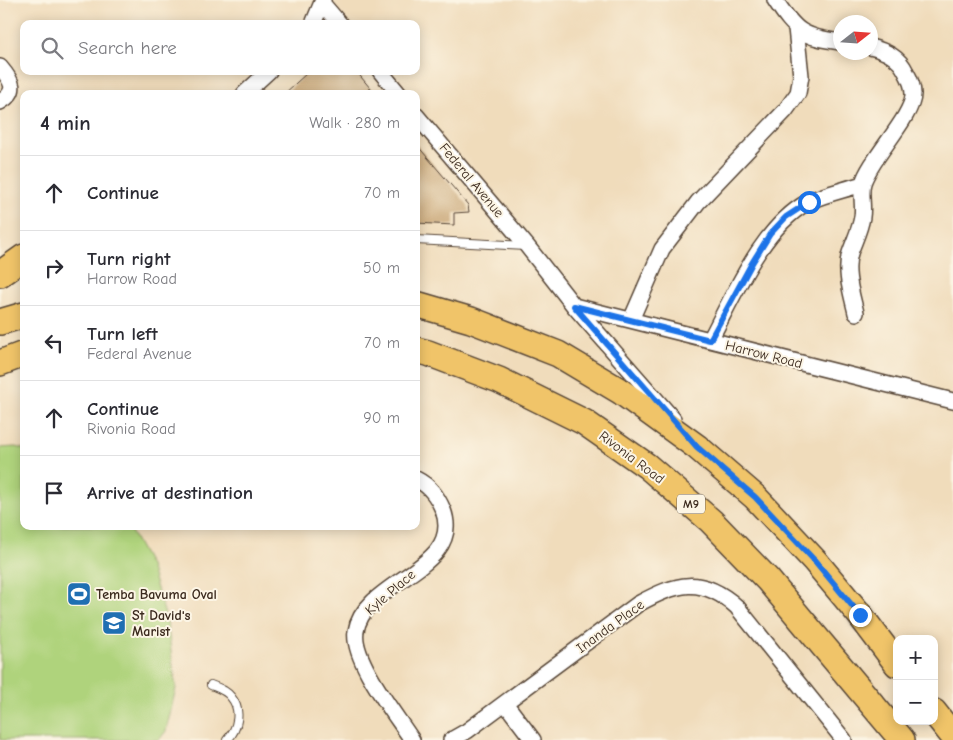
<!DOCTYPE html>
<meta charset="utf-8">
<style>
:root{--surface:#fff;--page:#f7f7f7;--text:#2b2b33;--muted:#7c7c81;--line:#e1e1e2}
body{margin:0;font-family:"Comic Neue",sans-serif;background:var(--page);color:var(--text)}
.controls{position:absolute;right:15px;bottom:15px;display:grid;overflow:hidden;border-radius:10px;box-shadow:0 2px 12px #0003}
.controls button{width:45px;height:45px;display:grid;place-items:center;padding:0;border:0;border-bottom:1px solid var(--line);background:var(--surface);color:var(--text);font:25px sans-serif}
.compass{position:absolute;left:833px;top:15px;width:45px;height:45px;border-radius:50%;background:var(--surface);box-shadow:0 2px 12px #0003;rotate:73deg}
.stop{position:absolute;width:15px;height:15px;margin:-11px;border:4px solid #1a73e8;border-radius:50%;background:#fff}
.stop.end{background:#1a73e8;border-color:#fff;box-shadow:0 1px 5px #0008}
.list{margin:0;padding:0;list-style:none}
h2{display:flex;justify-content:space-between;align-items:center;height:65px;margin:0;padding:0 20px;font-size:21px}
h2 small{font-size:16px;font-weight:400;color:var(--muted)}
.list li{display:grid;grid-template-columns:32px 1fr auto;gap:15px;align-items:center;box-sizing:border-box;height:75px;padding:0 20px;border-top:1px solid var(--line)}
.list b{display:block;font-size:19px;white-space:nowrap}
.list p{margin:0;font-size:16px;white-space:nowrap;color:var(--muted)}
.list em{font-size:16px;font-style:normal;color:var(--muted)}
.icon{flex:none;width:28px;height:28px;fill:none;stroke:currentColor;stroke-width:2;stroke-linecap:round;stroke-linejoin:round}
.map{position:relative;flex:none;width:953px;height:740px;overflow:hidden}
.search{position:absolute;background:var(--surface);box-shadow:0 2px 12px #0003;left:20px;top:20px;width:400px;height:55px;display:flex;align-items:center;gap:12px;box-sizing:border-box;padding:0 18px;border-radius:10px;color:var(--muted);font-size:19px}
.panel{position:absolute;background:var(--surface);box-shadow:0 2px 12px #0003;left:20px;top:90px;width:400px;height:440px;border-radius:10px}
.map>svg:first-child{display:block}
.green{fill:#afd37c;stroke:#757e4d}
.building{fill:#c8a473}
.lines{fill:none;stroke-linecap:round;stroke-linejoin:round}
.service-casing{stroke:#564536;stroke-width:10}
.minor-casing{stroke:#564536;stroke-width:18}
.primary-casing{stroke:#564536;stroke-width:28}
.service{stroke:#fff;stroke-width:8}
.minor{stroke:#fff;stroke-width:15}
.primary{stroke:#f0c469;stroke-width:25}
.route{stroke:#1a73e8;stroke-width:6}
.labels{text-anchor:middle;stroke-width:4;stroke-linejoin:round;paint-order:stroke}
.shield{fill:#fcf5e5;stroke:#75675a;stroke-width:1}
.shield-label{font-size:12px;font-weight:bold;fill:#3b2a1e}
.street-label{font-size:14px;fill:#3b2a1e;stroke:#fcf5e5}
.poi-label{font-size:14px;font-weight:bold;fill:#3b2a1e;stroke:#fcf5e5;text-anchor:start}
</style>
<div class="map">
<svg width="953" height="740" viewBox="0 0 953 740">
<rect width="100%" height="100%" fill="#fcf5e5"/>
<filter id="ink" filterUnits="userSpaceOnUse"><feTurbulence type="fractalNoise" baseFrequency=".02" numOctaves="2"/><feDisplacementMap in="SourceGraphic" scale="10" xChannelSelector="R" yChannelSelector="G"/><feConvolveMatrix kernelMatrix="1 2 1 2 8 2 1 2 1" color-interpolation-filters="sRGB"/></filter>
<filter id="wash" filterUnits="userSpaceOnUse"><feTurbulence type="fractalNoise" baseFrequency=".0096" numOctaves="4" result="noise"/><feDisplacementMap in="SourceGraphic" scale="20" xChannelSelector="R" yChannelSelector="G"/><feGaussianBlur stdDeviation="1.12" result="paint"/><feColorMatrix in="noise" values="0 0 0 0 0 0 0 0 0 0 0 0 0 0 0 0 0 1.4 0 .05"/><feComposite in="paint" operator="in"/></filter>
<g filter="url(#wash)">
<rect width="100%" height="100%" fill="#f0dcbb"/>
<path class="green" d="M15 447 24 449V526H128L150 566 167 621 176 688 166 731 159 740H0V448Z"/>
<g id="blocks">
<path class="building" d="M305 71H356L375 94H284L307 73Z
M416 144 468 205 469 212 454 213V225L416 223Z"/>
</g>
</g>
<g filter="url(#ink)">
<use href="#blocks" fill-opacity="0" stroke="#564536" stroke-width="1"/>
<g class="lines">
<defs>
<path id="service" d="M416 240 527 246
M211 685C218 688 226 690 231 697 242 710 238 729 227 740"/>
<path id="minor" d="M775 0C796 32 803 37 840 42
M322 3 340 24
M313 24 323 0
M0 67C12 81 19 91 0 102
M380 71 399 94
M244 94 269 71
M416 115 527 246 574 306 673 419
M574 306 953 401
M856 313C852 295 844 272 850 253 854 241 860 230 862 217 864 206 860 193 863 183 870 159 914 115 913 94 913 86 910 79 906 72 899 57 886 51 870 47
M631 320 662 249 698 202 785 111 798 93 801 76 796 28
M710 340C734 295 762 227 808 202 824 194 845 190 862 184
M505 703 533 740
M412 740C396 715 351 659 356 631 364 580 465 569 443 510 437 496 430 486 416 479
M451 740 467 731 638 604C677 583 701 575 737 607L844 740"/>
<path id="primary" d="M0 274 24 257
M416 304 471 320 558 354 620 391 697 447 755 497 815 561 860 615 897 664
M0 322 24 315
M416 350 428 353 499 380 584 422 647 466 711 521 768 580 902 740
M0 363 24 354
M934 712 953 736"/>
</defs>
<use href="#service" class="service-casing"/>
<use href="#minor" class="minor-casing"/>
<use href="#primary" class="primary-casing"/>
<use href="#service" class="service"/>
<use href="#minor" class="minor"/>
<use href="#primary" class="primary"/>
</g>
</g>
<g class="lines" filter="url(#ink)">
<path class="route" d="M809 202 786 217 770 234 752 263 710 340 574 306 697 447 755 497 815 561 860 615"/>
</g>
<defs>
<symbol id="stadium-square" viewBox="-11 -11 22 22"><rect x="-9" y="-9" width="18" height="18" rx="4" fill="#1f6fb2" stroke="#fcf5e5"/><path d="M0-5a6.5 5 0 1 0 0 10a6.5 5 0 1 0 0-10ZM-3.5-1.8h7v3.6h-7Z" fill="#fff"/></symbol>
<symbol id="school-square" viewBox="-11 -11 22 22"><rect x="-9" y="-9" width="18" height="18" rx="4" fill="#1f6fb2" stroke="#fcf5e5"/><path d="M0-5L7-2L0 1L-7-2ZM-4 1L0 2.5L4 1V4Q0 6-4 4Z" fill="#fff"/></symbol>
</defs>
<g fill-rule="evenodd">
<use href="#stadium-square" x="65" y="580" width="28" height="28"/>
<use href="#school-square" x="100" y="609" width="28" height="28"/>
</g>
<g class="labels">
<rect class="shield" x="677" y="494.5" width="28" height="19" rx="4"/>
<g class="shield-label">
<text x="691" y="508">M9</text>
</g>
<g class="street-label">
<text transform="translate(472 180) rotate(50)" y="5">Federal Avenue</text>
<text transform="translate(764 354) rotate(14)" y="5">Harrow Road</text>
<text transform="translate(632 457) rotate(37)" y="5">Rivonia Road</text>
<text transform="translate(390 592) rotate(-41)" y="5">Kyle Place</text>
<text transform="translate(610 626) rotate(-36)" y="5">Inanda Place</text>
</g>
<g class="poi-label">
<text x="96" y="599">Temba Bavuma Oval</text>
<text x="132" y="620">St David's<tspan x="132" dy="16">Marist</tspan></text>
</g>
</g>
</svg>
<div class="controls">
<button>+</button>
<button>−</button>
</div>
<svg class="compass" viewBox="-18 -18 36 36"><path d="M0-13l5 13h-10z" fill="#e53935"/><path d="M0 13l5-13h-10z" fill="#7c7c81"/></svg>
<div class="stop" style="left:809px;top:202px"></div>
<div class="stop end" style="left:860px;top:615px"></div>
<div class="search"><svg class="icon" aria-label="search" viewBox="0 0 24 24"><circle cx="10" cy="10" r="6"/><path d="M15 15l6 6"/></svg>Search here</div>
<section class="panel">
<h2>4 min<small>Walk · 280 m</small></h2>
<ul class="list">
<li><svg class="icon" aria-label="ahead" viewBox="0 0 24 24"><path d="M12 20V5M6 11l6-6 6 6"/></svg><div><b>Continue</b></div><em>70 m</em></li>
<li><svg class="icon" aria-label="right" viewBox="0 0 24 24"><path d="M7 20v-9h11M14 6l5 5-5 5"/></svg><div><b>Turn right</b><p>Harrow Road</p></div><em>50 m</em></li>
<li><svg class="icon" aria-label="left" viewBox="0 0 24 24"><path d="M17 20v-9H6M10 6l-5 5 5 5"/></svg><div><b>Turn left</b><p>Federal Avenue</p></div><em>70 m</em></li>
<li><svg class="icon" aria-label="ahead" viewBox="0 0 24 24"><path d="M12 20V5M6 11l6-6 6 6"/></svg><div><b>Continue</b><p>Rivonia Road</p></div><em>90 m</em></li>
<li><svg class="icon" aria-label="arrive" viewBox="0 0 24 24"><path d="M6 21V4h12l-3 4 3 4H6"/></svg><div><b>Arrive at destination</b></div></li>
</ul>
</section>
</div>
